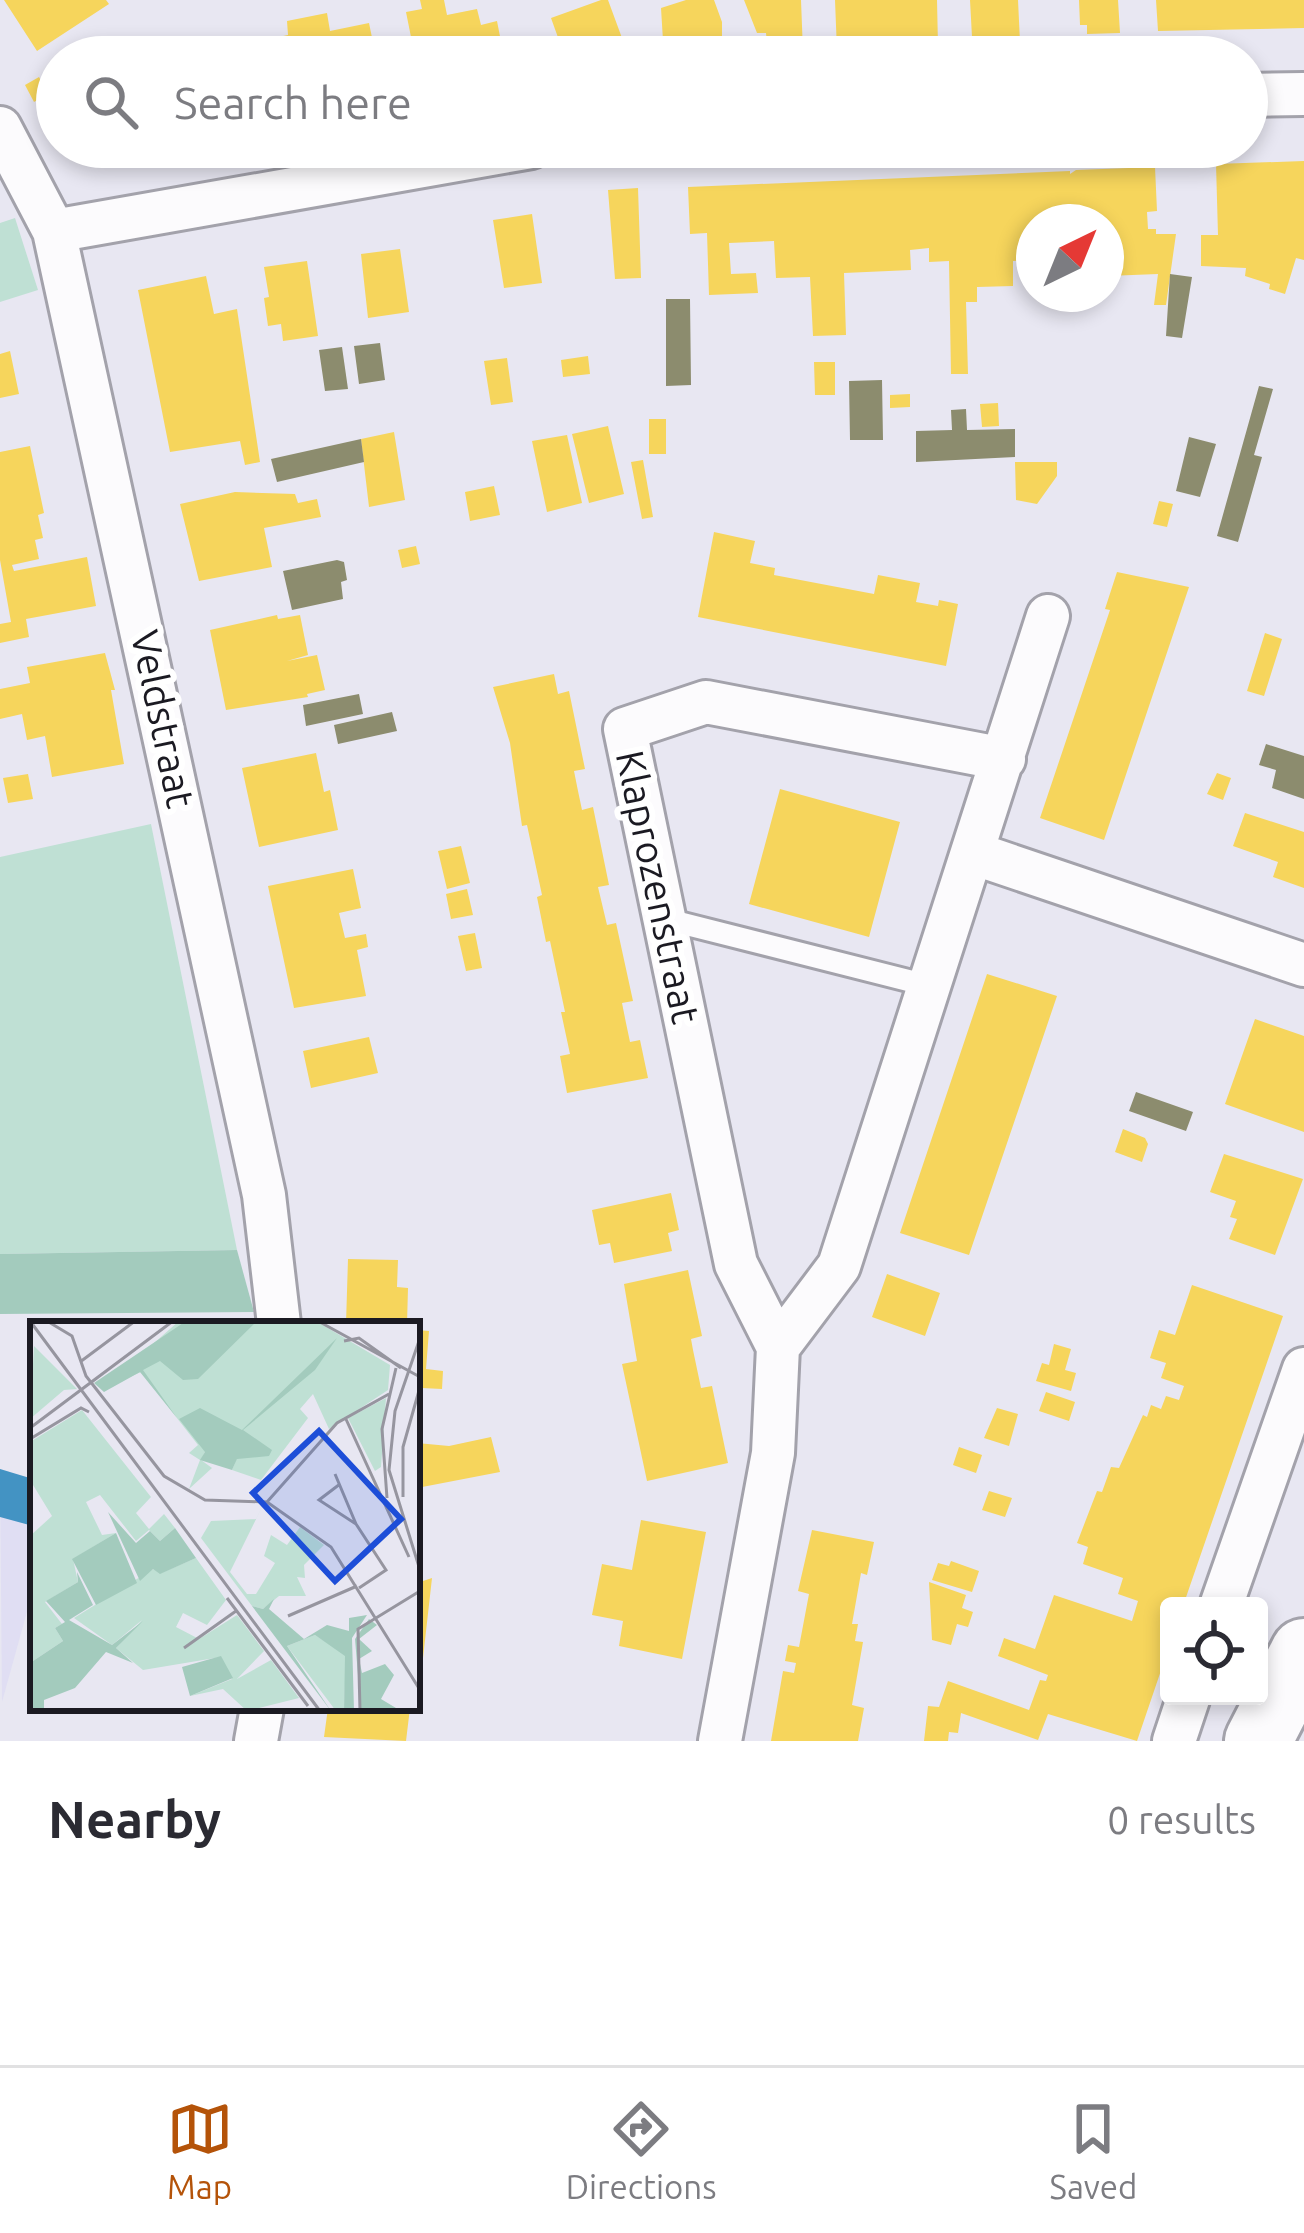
<!DOCTYPE html>
<style>
:root{--surface:#fff;--page:#f7f7f7;--text:#2b2b33;--muted:#7c7c81;--line:#e1e1e2;--accent:#b45309}
body{margin:0;font-family:Ubuntu,sans-serif;background:var(--page);color:var(--text)}
.controls{position:absolute;right:36px;bottom:36px;display:grid;overflow:hidden;border-radius:12px;box-shadow:0 6px 18px #0003}
.controls button{width:108px;height:108px;display:grid;place-items:center;padding:0;border:0;border-bottom:3px solid var(--line);background:var(--surface);color:var(--text);font:60px sans-serif}
.compass{position:absolute;left:1016px;top:204px;width:108px;height:108px;border-radius:50%;background:var(--surface);box-shadow:0 6px 18px #0003;rotate:43deg}
.list{margin:0;padding:0;list-style:none}
h2{display:flex;justify-content:space-between;align-items:center;height:156px;margin:0;padding:0 48px;font-size:51px}
h2 small{font-size:39px;font-weight:400;color:var(--muted)}
.icon{flex:none;width:66px;height:66px;fill:none;stroke:currentColor;stroke-width:2;stroke-linecap:round;stroke-linejoin:round}
.map{position:relative;flex:none;width:1304px;height:1741px;overflow:hidden}
.search{position:absolute;background:var(--surface);box-shadow:0 6px 18px #0003;left:36px;right:36px;top:36px;height:132px;display:flex;align-items:center;gap:30px;box-sizing:border-box;padding:0 42px;border-radius:66px;color:var(--muted);font-size:45px}
.sheet{height:324px;background:var(--surface)}
nav{display:flex;justify-content:space-around;align-items:center;box-sizing:border-box;height:168px;border-top:3px solid var(--line);background:var(--surface);font-size:33px;color:var(--muted)}
nav a{display:grid;justify-items:center;gap:6px}
nav .on{color:var(--accent)}
.map>svg:first-child{display:block}
.built{fill:#e0def3}
.green{fill:#bfe0d4}
.forest{fill:#a3cbbd}
.homes{fill:#f6d55c}
.schools{fill:#4393c3}
.industry{fill:#8c8c6e}
.lines{fill:none;stroke-linecap:round;stroke-linejoin:round}
.service-casing{stroke:#a3a2ab;stroke-width:27}
.minor-casing{stroke:#a3a2ab;stroke-width:48}
.trunk-casing{stroke:#a3a2ab;stroke-width:72}
.service{stroke:#fcfbfd;stroke-width:21}
.minor{stroke:#fcfbfd;stroke-width:42}
.trunk{stroke:#fcfbfd;stroke-width:66}
.labels{text-anchor:middle;stroke-width:12;stroke-linejoin:round;paint-order:stroke}
.street-label{font-size:39px;fill:#1b1a22;stroke:#fff}
.inset-road{fill:none;stroke:#96959f;stroke-width:3}
.view{fill:#1d4ed8;fill-opacity:0.15;stroke:#1d4ed8;stroke-width:6}
.inset-edge{fill:none;stroke:#1b1a22;stroke-width:6}
</style>
<div class="map">
<svg width="1304" height="1741" viewBox="0 0 1304 1741">
<rect width="100%" height="100%" fill="#e8e7f2"/>
<path class="built" d="M0 1469 33 1479V1590L2 1702Z"/>
<path class="green" d="M15 218 38 290 0 302V223Z
M151 824 237 1250 0 1254V857Z"/>
<path class="forest" d="M237 1250 254 1312 0 1314V1254Z"/>
<path class="homes" d="M4 0H106L109 4 37 51Z
M420 0H444L447 15 477 9 481 25 497 21 504 57H415L406 12 422 9Z
M601 0H608L629 57H565L551 18Z
M686 0H714L722 22V57H664L661 8Z
M744 0H801L803 52 768 54 766 33H757Z
M835 0H937L938 46 837 51Z
M970 0H1018L1020 42 979 45 978 37H972Z
M1079 0H1118L1120 33 1087 34V25H1080Z
M1156 0H1304V28L1158 31Z
M327 13 330 31 369 23 376 57H254L251 43 288 35 287 21Z
M39 77 48 94 34 102 25 85Z
M1304 161V260L1296 258 1285 294 1269 289 1270 284 1245 276 1246 268 1201 266V235H1218L1216 164Z
M1155 167 1157 211 1147 212 1148 229H1156V234H1176L1166 305H1154L1158 274 1107 276 1106 253 1113 252 1112 242H1106V222H1034V260L1013 261V286L977 287V302H966L968 374H951L949 261 929 262V248L910 250 911 270 844 273 846 335 813 336 810 277 776 278 774 241 729 243 731 274 756 273 758 293 709 295 707 233 690 234 688 187 1070 171V174L1076 170Z
M638 188 641 278 615 279 608 190Z
M532 214 542 283 504 288 493 220Z
M400 249 409 312 368 318 361 254Z
M307 261 318 336 283 341 281 324 268 326 264 298 269 297 264 267Z
M206 276 214 314 237 309 260 462 245 465 240 441 170 452 138 290Z
M10 351 19 394 0 398V354Z
M588 356 590 374 563 377 561 360Z
M507 358 513 402 491 405 484 361Z
M814 362H835V395H815Z
M910 394V407L890 408V395Z
M998 403 999 426 982 427 980 404Z
M649 419H666V454H649Z
M608 426 624 494 589 503 572 434Z
M394 432 405 500 369 507 361 439Z
M567 435 582 503 547 512 532 441Z
M30 446 44 513 38 515 43 538 35 540 39 559 12 565 14 571 87 557 96 606 26 619 29 637 0 643V624L11 622 0 560V452Z
M643 460 653 517 642 519 631 462Z
M1015 462H1057V476L1037 504 1016 500Z
M494 486 500 515 470 521 465 492Z
M235 492 295 494 298 503 317 499 321 517 264 528 272 567 199 581 180 504Z
M1159 501 1173 504 1167 527 1153 524Z
M714 532 755 541 750 563 775 568 774 575 874 594 878 575 920 583 916 602 938 606 939 600 958 604 946 666 698 617Z
M416 546 420 564 402 568 398 550Z
M1117 572 1189 587 1104 840 1040 818 1110 610 1105 609Z
M277 615 278 619 300 615 308 655 287 661 317 655 325 690 307 694 308 697 226 710 210 630Z
M1265 633 1282 639 1264 696 1247 691Z
M105 653 115 690H111L124 764 52 777 45 736 27 740 22 714 0 719V689L30 683 27 667Z
M554 674 558 694 569 691 585 769 574 771 578 791 582 810 593 807 609 885 598 887 607 925 616 923 633 1001 622 1003 626 1023 630 1042 640 1040 648 1078 567 1093 560 1056 570 1054 561 1012H565L550 941 546 942 537 897 542 895 527 825 522 826 510 743 493 687Z
M316 753 324 792 330 790 338 830 259 847 242 768Z
M1217 773 1231 778 1223 800 1207 794Z
M28 774 33 799 8 803 3 778Z
M780 789 900 822 869 937 749 904Z
M1245 813 1304 832V888L1273 877 1278 862 1233 846Z
M461 846 470 883 447 889 438 851Z
M353 869 361 908 339 913 345 938 366 934 368 947 357 950 366 996 294 1008 268 886Z
M467 889 473 915 451 919 446 894Z
M475 933 482 968 466 971 458 936Z
M987 974 1057 996 969 1255 900 1233Z
M1255 1019 1304 1036V1132L1225 1104Z
M369 1037 378 1073 311 1088 303 1051Z
M1123 1129 1145 1138 1148 1144 1142 1162 1115 1152Z
M1224 1154 1303 1179 1275 1255 1229 1239 1237 1219 1230 1217 1236 1201 1210 1192Z
M671 1193 679 1230 668 1233 672 1251 614 1263 610 1243 599 1245 592 1210Z
M348 1259 398 1260 397 1287 408 1288 407 1324H346Z
M688 1270 702 1336 691 1339 693 1350 701 1388 712 1386 728 1463 647 1481 622 1364 637 1361 624 1284Z
M887 1274 940 1293 925 1336 872 1317Z
M1192 1285 1283 1316 1183 1606H1169V1647L1137 1741 1048 1714 1038 1740 961 1713 958 1733 949 1732 948 1741H924L928 1706 939 1707 948 1681 1029 1710 1040 1680 1046 1681 1048 1675 998 1656 1004 1638 1035 1649 1054 1595 1132 1621 1138 1601 1118 1594 1123 1578 1083 1564 1088 1547 1077 1543 1097 1491 1102 1492 1111 1467 1119 1468 1143 1415 1147 1417 1151 1405 1161 1409 1166 1396 1179 1400 1184 1386 1161 1378 1166 1363 1150 1358 1159 1330 1175 1335Z
M417 1330 429 1331 426 1369 443 1371 442 1389 422 1388 420 1405H417Z
M1054 1344 1071 1349 1065 1370 1076 1373 1071 1391 1036 1381 1042 1363 1049 1365Z
M1046 1392 1075 1402 1069 1421 1039 1411Z
M997 1408 1018 1414 1009 1446 984 1438Z
M491 1437 500 1472 417 1488V1443L449 1446Z
M959 1447 982 1455 976 1473 953 1465Z
M989 1491 1012 1498 1005 1517 982 1510Z
M641 1520 706 1532 682 1659 619 1646 623 1621 592 1615 602 1564 632 1570Z
M812 1530 874 1542 867 1575 861 1573 852 1624H858L855 1641 863 1642 852 1705 864 1708 858 1741H771L783 1671 794 1673 796 1663 785 1661 788 1645 799 1647 809 1594 798 1591Z
M951 1561 979 1571 972 1592 932 1580 938 1563 949 1566Z
M432 1578 423 1658 417 1657V1583Z
M929 1582 966 1595 962 1608 973 1612 968 1627 957 1624 951 1645 932 1640Z
M328 1708H410L406 1741 324 1737Z"/>
<path class="schools" d="M0 1469 33 1479V1526L0 1517Z"/>
<path class="industry" d="M1170 274 1192 277 1182 338 1166 336Z
M666 299H690L691 385 666 386Z
M380 343 385 380 359 384 354 346Z
M342 347 348 389 325 391 319 350Z
M882 380 883 440H850L849 381Z
M1259 386 1273 389 1254 455 1262 457 1238 542 1217 536Z
M966 409 967 430 1015 429V457L916 462V431L952 430 951 410Z
M1189 437 1216 444 1200 497 1176 491Z
M361 439 364 462 277 482 271 459Z
M337 560 344 562 347 580 341 582 343 599 292 610 283 571Z
M359 694 363 714 306 726 303 705Z
M392 712 397 731 338 744 334 725Z
M1266 744 1304 756V799L1272 788 1276 770 1259 765Z
M1136 1092 1193 1112 1186 1131 1129 1111Z"/>
<g class="lines">
<defs>
<path id="service" d="M665 919 930 986"/>
<path id="minor" d="M1247 95 1304 94
M0 128 54 231 264 1195 279 1324
M54 231 531 147
M973 853 1304 965
M778 1347 839 1266 1048 616
M1221 1606 1304 1369
M256 1741 262 1708
M720 1741 773 1453 778 1347 736 1264 625 729 706 702 1004 759
M1174 1741 1189 1696"/>
<path id="trunk" d="M1258 1741 1304 1652"/>
</defs>
<use href="#service" class="service-casing"/>
<use href="#minor" class="minor-casing"/>
<use href="#trunk" class="trunk-casing"/>
<use href="#service" class="service"/>
<use href="#minor" class="minor"/>
<use href="#trunk" class="trunk"/>
</g>
<g class="labels">
<g class="street-label">
<text transform="translate(163 719) rotate(78)" y="14">Veldstraat</text>
<text transform="translate(658 887) rotate(78)" y="14">Klaprozenstraat</text>
</g>
</g>
<g transform="translate(30 1321)">
<rect width="390" height="390" fill="#e8e7f2"/>
<path d="M149 0H286L360 44 358 69 299 108 283 73 270 88 278 97 231 159 202 149 207 137 241 129 222 120 175 131 171 139 182 147 159 168 170 139 159 132 168 124 111 51 72 68ZM4 25 47 68 34 69 0 98ZM356 77 351 146 345 150 318 97ZM52 89 121 176 106 192 119 208 134 193 145 207 130 220 119 209 106 220 70 174 56 181 72 214 86 212 43 238 48 261 15 281 32 303 25 307 33 320 0 342V215L22 195 0 159V121ZM234 182 200 251 217 273H226L245 242 234 235 241 214 257 224 270 206 294 224 274 244 275 257 267 256 276 275H249L233 288 222 285 171 217 181 200 226 198ZM166 237 196 279 177 304 153 292 146 306 169 318 207 294 234 330 207 358 241 339 269 377 217 390 193 368 160 375 202 358 191 336 113 349 86 327 112 299 82 324 44 297 123 248 131 252ZM285 314 316 334 314 390H306L257 325Z" fill="#bfe0d4"/>
<path d="M156 0H227L168 58 153 59 130 40 113 49 147 97 110 51 74 71 64 62ZM307 17 285 49 213 109 242 129 239 135 207 138 202 149 170 139 175 131 149 98 170 87 212 109ZM78 191 106 222 120 210 130 220 145 207 166 237 130 253 123 248 110 260ZM86 212 107 262 66 284 42 238ZM47 251 63 284 39 299 82 324 113 300 86 327 103 342 76 331 45 367 14 379V390H0V342L33 320 25 307 35 301 16 280 48 261ZM244 278 239 288 274 318 297 304 319 310V297L337 294 322 317 324 390H314L315 335 285 314 257 325 301 390 222 285 233 288ZM339 298 347 304 329 318 342 330 329 338 332 352 355 343 364 354 351 378 371 390H331L325 318ZM191 335 203 357 160 375 152 346Z" fill="#a3cbbd"/>
<path class="inset-road" d="M0 0 290 390M17 0 42 15 56 55 134 155 175 179 237 181 301 226 390 369M288 0 390 56M390 17 365 90 359 149 390 249M314 20 329 17 371 47M50 41 105 0M315 96 379 236M0 107 143 0M0 118 51 87 59 91M305 153 326 203M310 163 289 179 326 203 356 249 329 267M373 176V126L390 66M357 177 352 108 366 47M237 181 307 102 359 73M197 277 278 385M258 295 327 265M154 327 206 290M330 390 328 308 390 270"/>
<path class="view" d="M289 110 371 198 305 260 223 172Z"/>
<rect width="390" height="390" class="inset-edge"/>
</g>
</svg>
<div class="controls">
<button><svg class="icon" aria-label="locate" viewBox="0 0 24 24"><circle cx="12" cy="12" r="6"/><path d="M12 2v4M12 18v4M2 12h4M18 12h4"/></svg></button>
</div>
<svg class="compass" viewBox="-18 -18 36 36"><path d="M0-13l5 13h-10z" fill="#e53935"/><path d="M0 13l5-13h-10z" fill="#7c7c81"/></svg>
<div class="search"><svg class="icon" aria-label="search" viewBox="0 0 24 24"><circle cx="10" cy="10" r="6"/><path d="M15 15l6 6"/></svg>Search here</div>
</div>
<section class="sheet">
<h2>Nearby<small>0 results</small></h2>
<ul class="list">
</ul>
</section>
<nav>
<a class="on"><svg class="icon" aria-label="map" viewBox="0 0 24 24"><path d="M3 6l6-2 6 2 6-2v14l-6 2-6-2-6 2zM9 4v14M15 6v14"/></svg>Map</a>
<a><svg class="icon" aria-label="directions" viewBox="0 0 24 24"><path d="M12 3l9 9-9 9-9-9zM9 14v-3h6M13 9l2 2-2 2"/></svg>Directions</a>
<a><svg class="icon" aria-label="saved" viewBox="0 0 24 24"><path d="M7 4h10v16l-5-4-5 4z"/></svg>Saved</a>
</nav>
